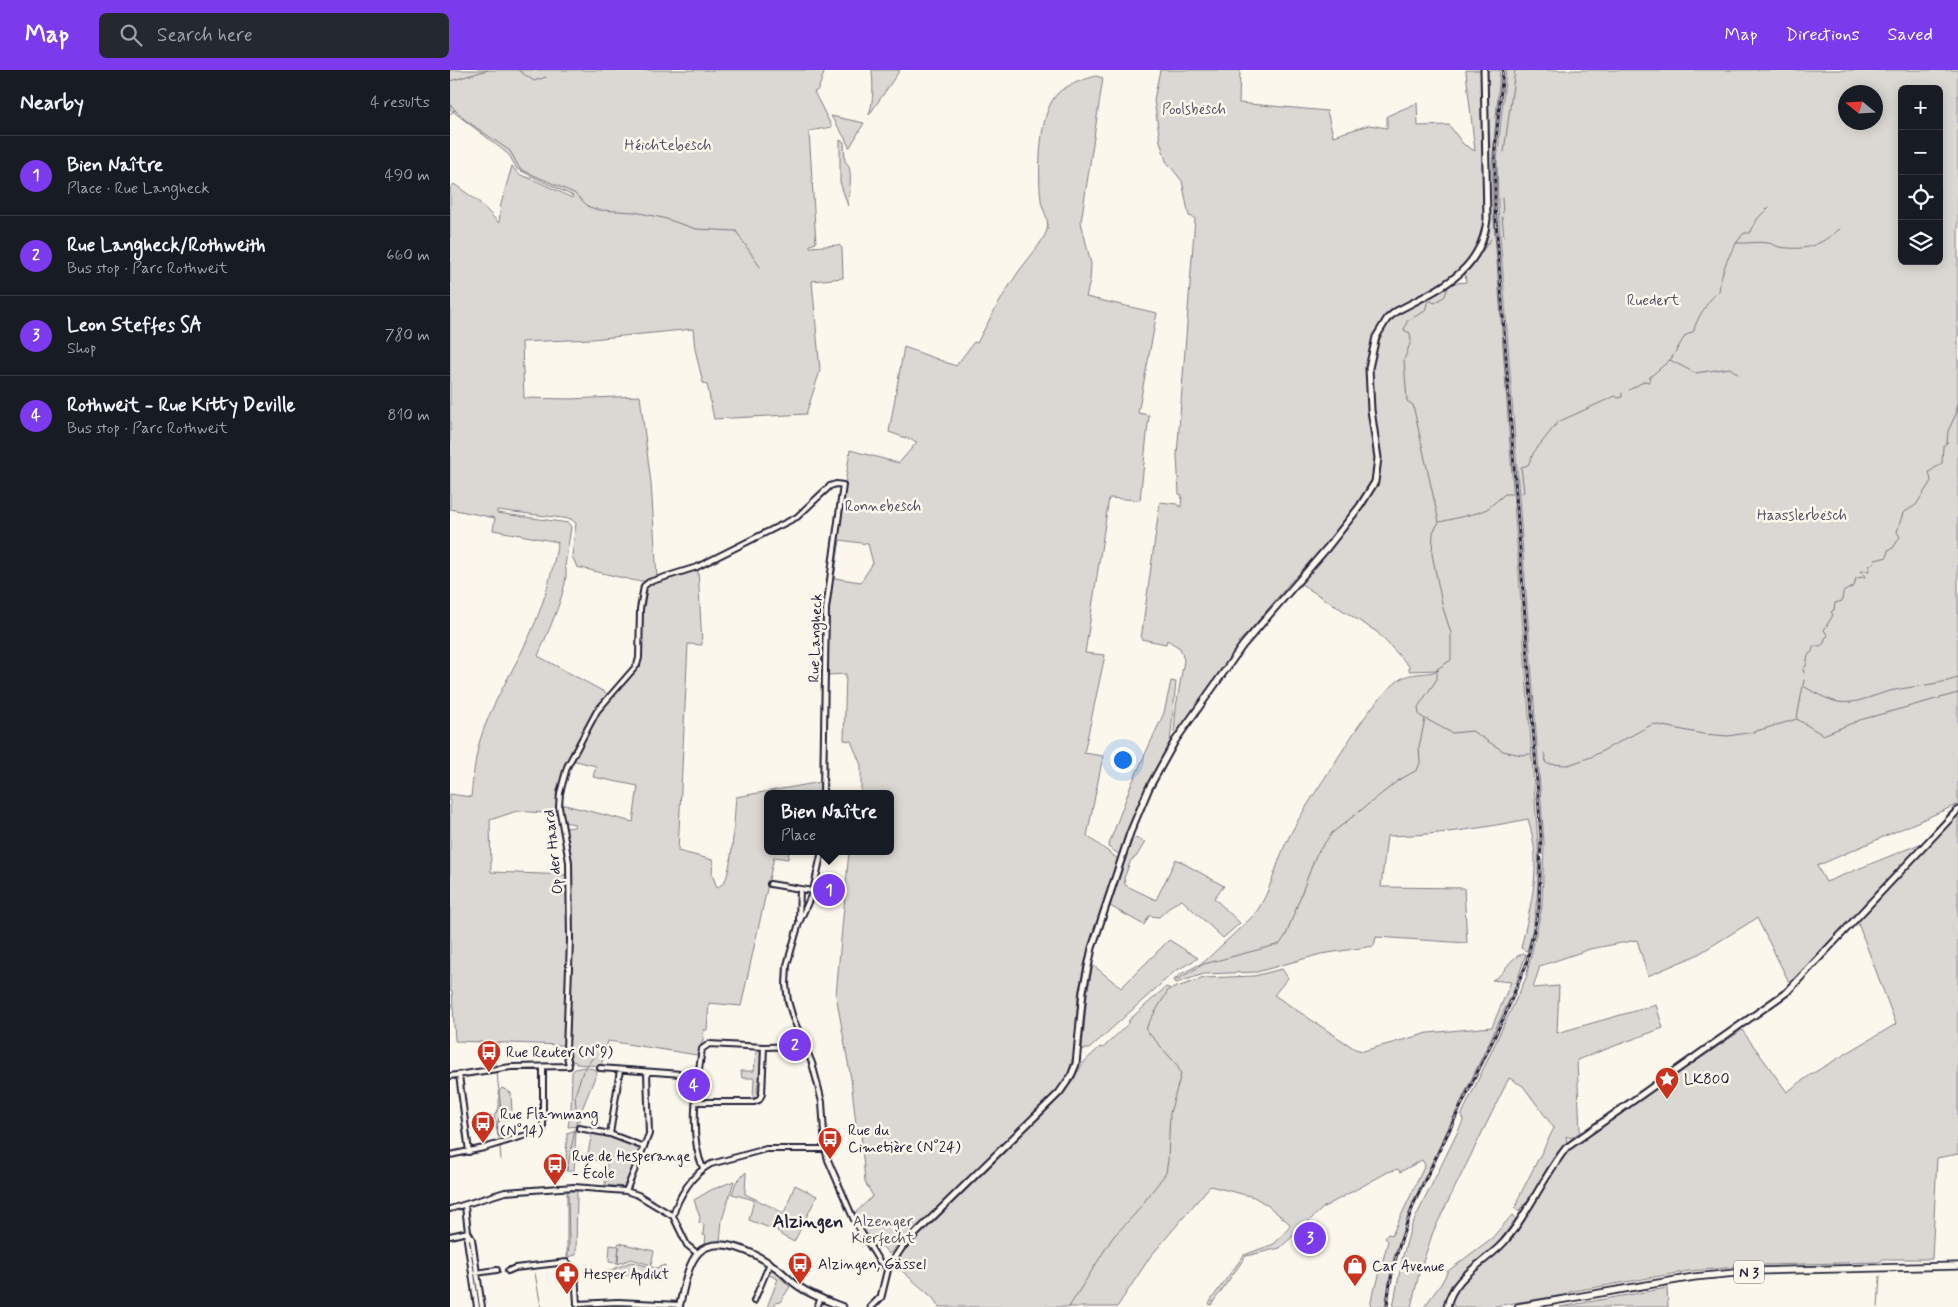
<!DOCTYPE html>
<meta charset="utf-8">
<style>
:root{--surface:#171b24;--page:#242831;--text:#f1f3f6;--muted:#9ea1a6;--line:#363941;--accent:#7c3aed}
body{margin:0;font-family:Mynerve,sans-serif;background:var(--page);color:var(--text)}
.controls{position:absolute;right:15px;top:15px;display:grid;overflow:hidden;border-radius:8px;box-shadow:0 2px 12px #0003}
.controls button{width:45px;height:45px;display:grid;place-items:center;padding:0;border:0;border-bottom:1px solid var(--line);background:var(--surface);color:var(--text);font:25px sans-serif}
.compass{position:absolute;left:1388px;top:15px;width:45px;height:45px;border-radius:50%;background:var(--surface);box-shadow:0 2px 12px #0003;rotate:288deg}
.you{position:absolute;left:672px;top:689px;width:18px;height:18px;margin:-12px;border:4px solid #fff;border-radius:50%;background:#1a73e8;box-shadow:0 0 0 8px #1a73e833}
.badge{display:grid;place-items:center;width:32px;height:32px;border-radius:50%;background:var(--accent);color:#fff;font-size:16px;font-weight:700}
.pin{position:absolute;translate:-50% -50%;border:2px solid #fff;box-shadow:0 1px 5px #0006}
.popup{position:absolute;left:314px;top:720px;width:130px;height:65px;box-sizing:border-box;display:grid;place-content:center;border-radius:8px;background:var(--surface);filter:drop-shadow(0 1px 4px #0005);font-size:16px;white-space:nowrap;color:var(--muted)}
.popup b{font-size:19px;color:var(--text)}
.popup::after{content:'';position:absolute;left:50%;top:100%;margin-left:-10px;border:10px solid transparent;border-top-color:var(--surface)}
.list{margin:0;padding:0;list-style:none}
h2{display:flex;justify-content:space-between;align-items:center;height:65px;margin:0;padding:0 20px;font-size:21px}
h2 small{font-size:16px;font-weight:400;color:var(--muted)}
.list li{display:grid;grid-template-columns:32px 1fr auto;gap:15px;align-items:center;box-sizing:border-box;height:80px;padding:0 20px;border-top:1px solid var(--line)}
.list b{display:block;font-size:19px;white-space:nowrap}
.list p{margin:0;font-size:16px;white-space:nowrap;color:var(--muted)}
.list em{font-size:16px;font-style:normal;color:var(--muted)}
.icon{flex:none;width:28px;height:28px;fill:none;stroke:currentColor;stroke-width:2;stroke-linecap:round;stroke-linejoin:round}
.map{position:relative;flex:none;width:1508px;height:1237px;overflow:hidden}
header{display:flex;align-items:center;gap:30px;box-sizing:border-box;height:70px;padding:0 25px;background:var(--accent);color:#fff}
header strong{font-size:24px}
nav{display:flex;gap:28px;margin-inline-start:auto;font-size:18px}
.search{width:350px;height:45px;background:var(--page);display:flex;align-items:center;gap:12px;box-sizing:border-box;padding:0 18px;border-radius:8px;color:var(--muted);font-size:19px}
main{display:flex}
aside{flex:1;background:var(--surface)}
.map>svg:first-child{display:block}
.green{fill:#dbd8d3;stroke:#7e7d87;fill-rule:evenodd}
.lines{fill:none;stroke-linecap:round;stroke-linejoin:round}
.stream{stroke:#787681;stroke-width:1}
.minor-casing{stroke:#22223b;stroke-width:8}
.secondary-casing{stroke:#22223b;stroke-width:9}
.primary-casing{stroke:#22223b;stroke-width:9}
.minor{stroke:#fbf7ec;stroke-width:4}
.secondary{stroke:#fbf7ec;stroke-width:5}
.primary{stroke:#fbf7ec;stroke-width:5.5}
.rail-casing{stroke:#22223b;stroke-width:3}
.rail{stroke:#fbf7ec;stroke-width:1;stroke-dasharray:4;stroke-linecap:butt}
.labels{text-anchor:middle;stroke-width:5;stroke-linejoin:round;paint-order:stroke}
.shield{fill:#fbf7ec;stroke:#636270;stroke-width:1}
.shield-label{font-size:14px;font-weight:bold;fill:#22223b}
.park-label{font-size:15px;fill:#505061;stroke:#fbf7ec}
.street-label{font-size:15px;fill:#22223b;stroke:#fbf7ec}
.poi-label{font-size:15px;fill:#22223b;stroke:#fbf7ec;text-anchor:start}
.quarter-label{font-size:18px;font-weight:bold;fill:#22223b;stroke:#fbf7ec}
</style>
<header>
<strong>Map</strong>
<div class="search"><svg class="icon" aria-label="search" viewBox="0 0 24 24"><circle cx="10" cy="10" r="6"/><path d="M15 15l6 6"/></svg>Search here</div>
<nav><a>Map</a><a>Directions</a><a>Saved</a></nav>
</header>
<main>
<aside>
<h2>Nearby<small>4 results</small></h2>
<ul class="list">
<li><span class="badge">1</span><div><b>Bien Naître</b><p>Place · Rue Langheck</p></div><em>490 m</em></li>
<li><span class="badge">2</span><div><b>Rue Langheck/Rothweith</b><p>Bus stop · Parc Rothweit</p></div><em>660 m</em></li>
<li><span class="badge">3</span><div><b>Leon Steffes SA</b><p>Shop</p></div><em>780 m</em></li>
<li><span class="badge">4</span><div><b>Rothweit - Rue Kitty Deville</b><p>Bus stop · Parc Rothweit</p></div><em>810 m</em></li>
</ul>
</aside>
<div class="map">
<svg width="1508" height="1237" viewBox="0 0 1508 1237">
<rect width="100%" height="100%" fill="#fbf7ec"/>
<filter id="ink" filterUnits="userSpaceOnUse"><feTurbulence type="fractalNoise" baseFrequency=".02" numOctaves="2"/><feDisplacementMap in="SourceGraphic" scale="10" xChannelSelector="R" yChannelSelector="G"/><feConvolveMatrix kernelMatrix="1 2 1 2 8 2 1 2 1" color-interpolation-filters="sRGB"/></filter>
<g filter="url(#ink)">
<path class="green" d="M0 0H375L368 20 364 22 382 57 359 61 366 173 360 175V177L389 175 392 178 393 208 362 211 370 301 356 344 264 349 257 314 253 313 245 279 243 259 142 269 72 272 74 328 120 329 190 326 201 413 207 508 194 511H186L127 497 122 486 126 453 121 449 47 440V443L118 453 121 457 115 496C122 512 95 568 88 586L158 624C134 655 103 705 108 744L67 741 40 750 41 802 118 805 117 908 113 975 5 971 2 921H0V724L21 727C23 708 25 688 30 670 40 637 59 608 74 577 91 544 101 509 108 472L43 460 45 448 0 439V118L4 114 29 132 49 153 51 134 62 96 68 104 89 112 122 128 123 126 67 99 59 85 53 80 0 39Z
M422 0H450L419 45C424 29 423 15 422 0Z
M710 0H790L789 33 877 41 883 66 919 55 937 58V46L967 33 968 56 999 55 1013 74 1025 81 1016 2V0H1032L1034 157 1028 175 1021 187 997 214 1016 212 1015 204C1029 192 1036 171 1039 152L1036 0H1050L1042 97 1043 136 1088 773C1089 809 1088 846 1077 881L1071 878C1081 833 1093 795 1078 749 1029 759 987 765 937 766L931 817 1014 818 1017 873 926 867 924 876 871 884 807 902 754 904 726 913 724 910 729 905 754 892 805 844C820 823 825 798 835 775 849 746 867 720 884 694 902 666 923 630 949 610 961 601 976 606 989 600L959 601V596L927 562 843 509 798 563 788 572 790 575 726 664 724 662 726 637 734 590 730 578 717 570 716 574 691 569 710 432 727 434 731 437 732 425 729 424 727 385 745 148 739 146 732 111 716 91 710 71 704 30Z
M1056 0H1508V1084L1487 1088 1482 1189H1433L1430 1192 1314 1195 1239 1201 1119 1222V1224L1039 1237H1004L1002 1230 1009 1215 1064 1167 1107 1094 1123 1075 1292 960 1337 1022 1360 1005 1446 954 1406 848 1340 914 1307 848 1247 885 1198 906 1187 870 1140 879 1090 896 1083 918 1109 916 1107 963 1206 935 1213 958 1127 990 1130 1062 1121 1068 1116 1066 1117 1072C1096 1091 1089 1121 1069 1141L1065 1139 1069 1127 1104 1058 1073 1016 1059 1008 983 1162 969 1204 961 1237H943L953 1185 961 1157 1013 1051 1012 1044 1076 908 1092 837 1094 772 1048 137 1047 91ZM1452 19H1489V191H1452ZM1396 22H1426V52H1396ZM1506 735 1472 773 1376 812 1367 796Z
M646 6 653 8 631 152 641 194 640 211 636 227 707 243 688 343 699 345 690 430 659 428 635 583 655 585 634 683 653 686 637 766 668 789 634 895 628 926 624 983 617 1007 606 1022 439 1184 432 1176 428 1179H425L404 1144 423 1126 415 1112 411 1063H407L401 1009 386 925 399 781H440V724H411V695L401 671 394 670 396 604 378 605 379 525 400 380 449 393 467 372 439 362 454 277 506 296 524 272 527 273C539 250 552 226 567 204 575 192 593 173 597 160 600 149 592 140 591 130 588 104 588 42 608 23 618 14 633 10 646 6ZM390 470 418 474 423 493 411 512 384 508Z
M381 46 414 53 400 77H399L395 68Z
M390 70 394 72 395 91C405 99 398 124 398 136L390 112Z
M248 499 252 575 238 574 228 781 263 790 262 804 267 818C268 817 272 814 273 814 283 802 284 745 286 727L371 712V724H318V781H339L338 789 324 787 291 936 259 933 257 960H254L253 970 247 985 158 971 151 996 126 994V992L122 991 119 975C121 903 128 829 116 758L124 757 125 754 114 752 111 734 183 752 188 716 143 707 146 696 122 690C135 666 146 641 165 621 173 613 186 604 189 592 195 568 184 538 197 516Z
M721 611 726 612 720 673 697 716 681 751 670 785 658 777 681 715 714 643Z
M683 767 695 772 686 787 681 790 674 808 675 815 706 830 726 789 774 816 764 828 790 853 773 868 732 830 722 835 709 847 699 846 694 855 660 836Z
M719 870 748 888 724 902 639 979H632L637 924 643 895 671 918Z
M1073 884H1076L1064 920 963 1132 943 1190 935 1237H920L924 1217H926L938 1171 935 1168 938 1164 942 1165 975 1095 972 1090 950 1102 948 1099 938 1102 874 1137 830 1178 796 1186 761 1235 759 1234 763 1227 794 1185 824 1174 838 1159 840 1154 817 1135 804 1127 760 1116 700 1187 667 1237H489L483 1228 444 1194 455 1180 614 1024 634 992 650 977 653 978 680 952 678 951 716 917 721 919 754 908 804 906 832 899 838 908 824 925 905 979 913 981 978 963 1042 957 1061 912 1042 910C1056 905 1058 887 1073 884Z
M306 980 311 981 312 983 311 1012 308 1013 307 1022 310 1023 308 1028 303 1030 304 1008H292L291 1001H304Z
M134 997 148 1000 132 1039 129 1056 118 1057 121 1040 122 1002 125 999Z
M52 1018 61 1023 62 1042 57 1049 50 1051 47 1054 51 1067 48 1066 44 1046 49 1038V1021Z
M126 1060 124 1101H116L117 1063Z
M142 1062 161 1067 191 1079 175 1117 155 1115 157 1092 137 1089Z
M296 1102 295 1124 332 1142 325 1160 299 1150 304 1130 282 1124 286 1112Z
M284 1111 272 1150 270 1172 255 1173 256 1166 253 1165 254 1154 249 1153 250 1147 244 1130 261 1120Z
M345 1115 367 1126 344 1172 331 1165V1163L327 1161Z
M117 1121H127L126 1185 117 1187Z
M1062 1145 1066 1149 1046 1175 1001 1215 992 1237H974L991 1214 998 1201 1042 1168Z
M169 1173 204 1181 201 1195 181 1189 168 1194 169 1176 167 1193 159 1192 160 1175 167 1176Z
M181 1192 206 1198 215 1195 211 1211 156 1202Z
M320 1197 340 1217 330 1232 325 1233 324 1237H317L328 1209 317 1204Z
M1217 1218 1218 1237H1110Z"/>
<g class="lines">
<path class="stream" d="M68 0 84 11 96 7
M0 11 38 0
M0 34 5 40 0 44
M5 40 14 49 60 81 70 99 124 123 139 137 149 140 185 142 213 148 246 159 286 161 310 197
M1054 82 1065 0
M1052 128 1053 143
M1052 147 1054 167
M1286 173C1296 174 1307 171 1318 173 1321 173 1325 176 1329 177 1357 181 1368 176 1390 159
M1005 212 1018 201 1041 169
M1220 290 1245 303 1280 298 1288 304
M1179 320 1195 311 1199 312 1200 307 1221 289 1235 266 1244 261C1244 253 1261 225 1269 222 1270 202 1281 178 1294 163H1300L1308 148 1319 137
M1072 423 1074 422 1071 397 1078 395 1084 382 1108 352 1165 326 1168 328 1172 327V323
M990 452 1027 443 1037 439 1055 424H1062
M1354 603 1353 599 1356 596 1358 585 1362 582 1363 576H1370L1374 573 1375 568 1378 566 1374 560 1383 545 1381 542 1384 540 1385 533 1392 531 1393 522 1404 516 1406 508 1415 507 1411 501H1419V496L1423 494 1425 490 1437 487 1438 480 1443 478 1450 467 1447 462 1453 443 1466 435 1481 411 1479 402 1492 393 1493 376 1497 373 1498 361 1506 344 1508 333
M1353 616C1364 622 1375 629 1388 632 1405 635 1424 625 1440 621 1463 616 1486 615 1508 608
M1347 648 1354 610
M976 649 1002 663 1022 661 1053 681 1071 685 1080 684
M1094 683 1096 686 1095 692 1098 694 1118 695 1141 687 1203 654 1253 664 1278 666 1303 662 1347 649 1373 665 1410 650 1508 623
M726 910 754 894 830 874 836 865 866 785 882 763 949 710 967 700 970 693 969 677 975 649 969 645 968 637 987 609V599L1001 590V563L993 538 982 484 983 462 989 452 963 335 957 331 954 290 961 271 960 263 954 260 957 251 975 241 978 230 985 233 995 226 998 217 1001 214
M46 995V973
M47 1003 51 1041 47 1054 49 1068
M50 1077 51 1090
M117 1100 127 1049 125 1025 133 1001 144 986
M118 1185 119 1175 118 1123
M85 1203 91 1237
M619 1237 663 1167 685 1144 716 1103 718 1090 720 1043 731 1004 727 995 696 960 698 954 719 919
M1428 1237 1430 1206"/>
<defs>
<path id="minor" d="M372 781 363 821 349 853 337 895 336 915 338 931 343 948 362 993 367 1012 372 1032 375 1079 378 1090 404 1150 429 1191 438 1198
M320 814 363 821
M349 850 350 819
M150 998 245 1005
M9 1005 19 1082
M0 1006 61 997 119 996 116 980 120 870 119 792 109 737 110 723 117 697 147 641 187 595 189 588 190 539 194 516 199 512 247 497 347 447 380 416 386 414 393 415 376 539 373 724
M246 1032H304L309 1030 312 1024 314 977
M129 1058 160 1064 194 1077
M160 1064 170 1000
M0 1085 34 1078 93 1060V997
M253 1098C238 1065 247 1014 252 979L259 974 314 977 355 976
M176 1121 199 1064 197 1002
M15 1136 18 1162 22 1169 32 1237
M0 1139 55 1122 124 1117 176 1121 188 1125 223 1146
M18 1162 17 1170 27 1237
M0 1166 18 1162
M248 1184 237 1175 223 1146C228 1127 243 1103 261 1094L316 1079H375
M58 1201 65 1198 117 1192 125 1202 127 1234 168 1232 230 1235
M26 1203 47 1200
M304 1231 320 1193
M367 1237 371 1228"/>
<path id="secondary" d="M229 1237C234 1220 236 1197 248 1183 267 1163 307 1184 325 1197 333 1202 340 1211 348 1216 362 1226 378 1231 393 1237
M421 1237 431 1227 438 1198 452 1177 609 1023 621 1006 626 994 633 921 642 878 680 763 699 718 725 671 793 575 877 478 910 436 925 412 928 388 921 340 919 298 926 267 937 249 945 242C986 220 1032 203 1037 149L1034 0
M997 1237C1003 1206 1034 1194 1054 1172 1079 1143 1093 1107 1116 1078L1337 922 1508 740"/>
<path id="primary" d="M1068 1237 1244 1207 1306 1201 1508 1196"/>
</defs>
<use href="#minor" class="minor-casing"/>
<use href="#secondary" class="secondary-casing"/>
<use href="#primary" class="primary-casing"/>
<use href="#minor" class="minor"/>
<use href="#secondary" class="secondary"/>
<use href="#primary" class="primary"/>
<defs>
<path id="rail" d="M937 1237C940 1200 952 1165 965 1131L1055 945 1076 895 1089 838 1091 767 1045 136V81L1053 0"/>
</defs>
<use href="#rail" class="rail-casing"/>
<use href="#rail" class="rail"/>
</g>
</g>
<defs>
<symbol id="bus-pin" viewBox="-11 -11 22 30"><path d="M0 17L-7.5 6A9.5 9.5 0 1 1 7.5 6Z" fill="#c8321e" stroke="#fbf7ec"/><path d="M-5-6H5V4H4V6H2V4H-2V6H-4V4H-5ZM-3.5-4V0h7V-4ZM-3.5 1.2v1.5H-2V1.2ZM2 1.2v1.5H3.5V1.2Z" fill="#fff"/></symbol>
<symbol id="sight-pin" viewBox="-11 -11 22 30"><path d="M0 17L-7.5 6A9.5 9.5 0 1 1 7.5 6Z" fill="#c8321e" stroke="#fbf7ec"/><path d="M0-6L1.8-2.2L6-1.7L2.9 1.2L3.7 5.4L0 3.3L-3.7 5.4L-2.9 1.2L-6-1.7L-1.8-2.2Z" fill="#fff"/></symbol>
<symbol id="shop-pin" viewBox="-11 -11 22 30"><path d="M0 17L-7.5 6A9.5 9.5 0 1 1 7.5 6Z" fill="#c8321e" stroke="#fbf7ec"/><path d="M-5-2.5h2.3a2.7 3.5 0 0 1 5.4 0H5L5.5 6h-11ZM-1.5-2.5h3a1.5 2.3 0 0 0-3 0Z" fill="#fff"/></symbol>
<symbol id="pharmacy-pin" viewBox="-11 -11 22 30"><path d="M0 17L-7.5 6A9.5 9.5 0 1 1 7.5 6Z" fill="#c8321e" stroke="#fbf7ec"/><path d="M-2-6h4v4h4v4h-4v4h-4v-4h-4v-4h4Z" fill="#fff"/></symbol>
</defs>
<g fill-rule="evenodd">
<use href="#bus-pin" x="25" y="968" width="28" height="38"/>
<use href="#sight-pin" x="1203" y="995" width="28" height="38"/>
<use href="#bus-pin" x="19" y="1039" width="28" height="38"/>
<use href="#bus-pin" x="366" y="1055" width="28" height="38"/>
<use href="#bus-pin" x="91" y="1081" width="28" height="38"/>
<use href="#bus-pin" x="336" y="1180" width="28" height="38"/>
<use href="#shop-pin" x="891" y="1182" width="28" height="38"/>
<use href="#pharmacy-pin" x="103" y="1190" width="28" height="38"/>
</g>
<g class="labels">
<rect class="shield" x="1284" y="1190.5" width="30" height="23" rx="4"/>
<g class="shield-label">
<text x="1299" y="1207">N 3</text>
</g>
<g class="park-label">
<text x="744" y="44">Poolsbësch</text>
<text x="218" y="80">Héichtebësch</text>
<text x="1203" y="235">Ruedert</text>
<text x="433" y="441">Ronnebësch</text>
<text x="1352" y="450">Haasslerbësch</text>
<text x="433" y="1156">Alzenger<tspan x="433" dy="17">Kierfecht</tspan></text>
</g>
<g class="street-label">
<text transform="translate(365 568) rotate(-88)" y="5">Rue Langheck</text>
<text transform="translate(103 782) rotate(-96)" y="5">Op der Haard</text>
</g>
<g class="poi-label">
<text x="56" y="987">Rue Reuter (N°9)</text>
<text x="1234" y="1014">LK800</text>
<text x="50" y="1049">Rue Flammang<tspan x="50" dy="17">(N°14)</tspan></text>
<text x="398" y="1065">Rue du<tspan x="398" dy="17">Cimetière (N°24)</tspan></text>
<text x="122" y="1091">Rue de Hesperange<tspan x="122" dy="17">- École</tspan></text>
<text x="368" y="1199">Alzingen, Gässel</text>
<text x="922" y="1201">Car Avenue</text>
<text x="134" y="1209">Hesper Apdikt</text>
</g>
<g class="quarter-label">
<text x="358" y="1157">Alzingen</text>
</g>
</g>
</svg>
<div class="controls">
<button>+</button>
<button>−</button>
<button><svg class="icon" aria-label="locate" viewBox="0 0 24 24"><circle cx="12" cy="12" r="6"/><path d="M12 2v4M12 18v4M2 12h4M18 12h4"/></svg></button>
<button><svg class="icon" aria-label="layers" viewBox="0 0 24 24"><path d="M12 4l9 5-9 5-9-5zM3 14l9 5 9-5"/></svg></button>
</div>
<svg class="compass" viewBox="-18 -18 36 36"><path d="M0-13l5 13h-10z" fill="#e53935"/><path d="M0 13l5-13h-10z" fill="#9ea1a6"/></svg>
<div class="you"></div>
<div class="pin badge" style="left:379px;top:820px">1</div>
<div class="popup"><b>Bien Naître</b>Place</div>
<div class="pin badge" style="left:345px;top:975px">2</div>
<div class="pin badge" style="left:860px;top:1168px">3</div>
<div class="pin badge" style="left:244px;top:1015px">4</div>
</div>
</main>
